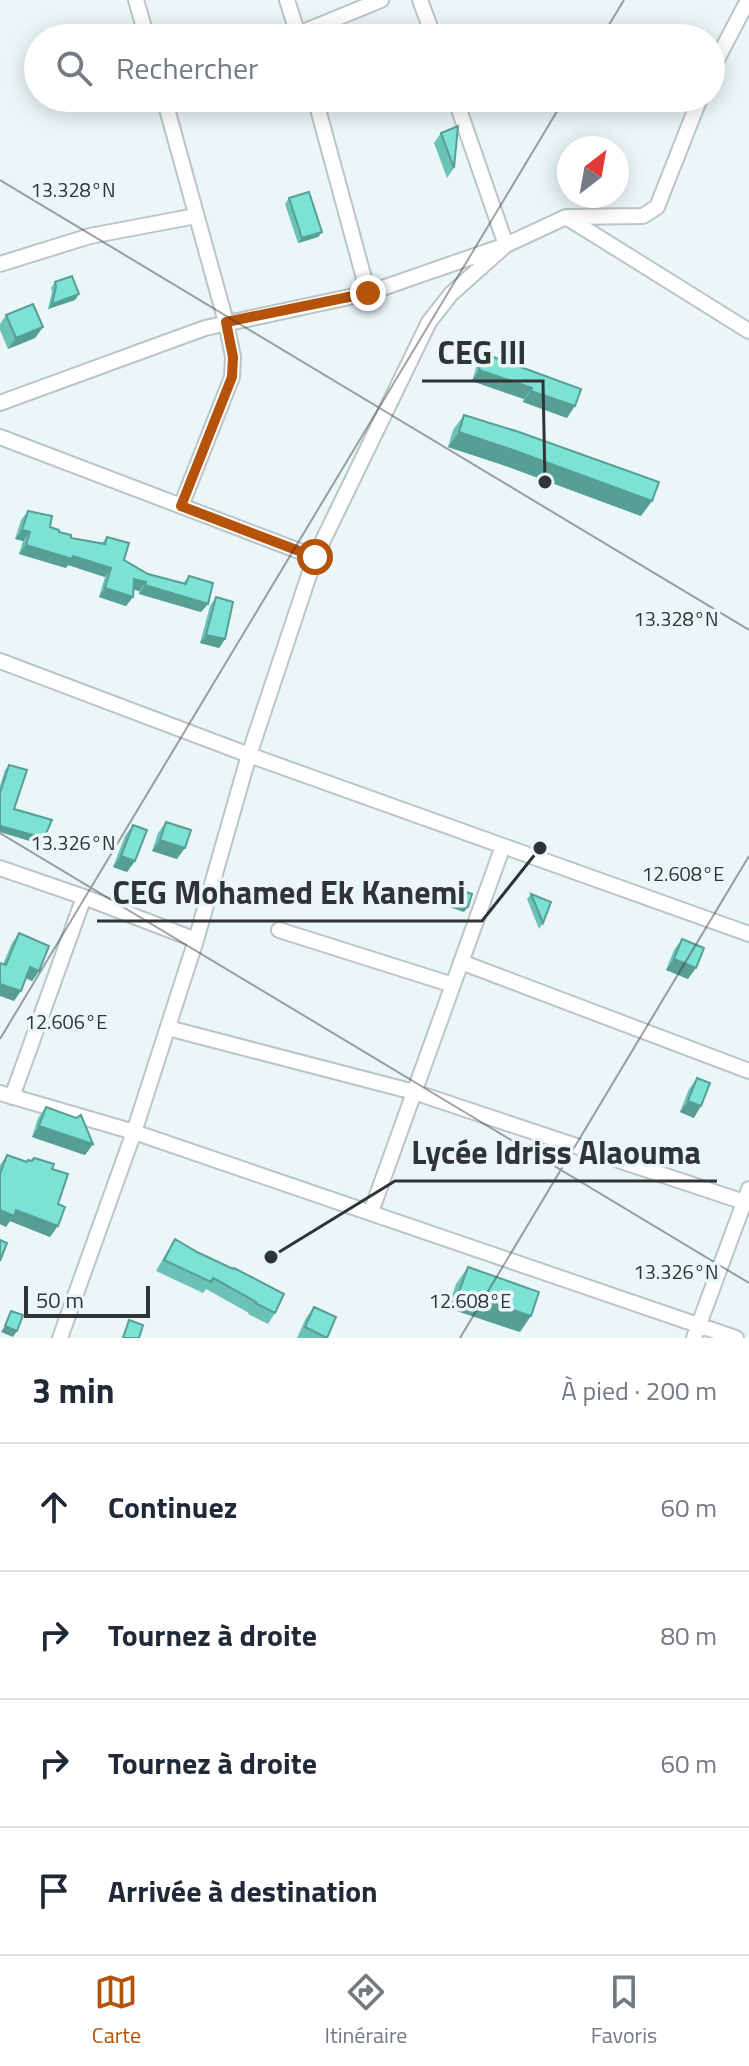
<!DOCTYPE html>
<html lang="fr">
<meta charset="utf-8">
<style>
:root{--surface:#fff;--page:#f6f6f7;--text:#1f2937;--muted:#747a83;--line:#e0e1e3;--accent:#b45309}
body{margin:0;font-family:"Titillium Web",sans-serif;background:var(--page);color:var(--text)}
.compass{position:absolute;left:557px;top:136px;width:72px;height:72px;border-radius:50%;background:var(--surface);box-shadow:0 4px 20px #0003;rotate:31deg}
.scale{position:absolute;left:24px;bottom:20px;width:126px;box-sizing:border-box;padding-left:8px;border:4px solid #303435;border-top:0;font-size:22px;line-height:28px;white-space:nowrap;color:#303435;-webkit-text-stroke:6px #ebf6f8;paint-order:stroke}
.stop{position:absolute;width:24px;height:24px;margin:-18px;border:6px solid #b45309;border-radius:50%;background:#fff}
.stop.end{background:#b45309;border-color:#fff;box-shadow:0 2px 8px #0008}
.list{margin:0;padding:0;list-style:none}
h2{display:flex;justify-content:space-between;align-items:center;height:104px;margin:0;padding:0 32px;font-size:34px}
h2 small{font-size:26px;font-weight:400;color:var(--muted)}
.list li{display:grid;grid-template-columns:52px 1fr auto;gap:24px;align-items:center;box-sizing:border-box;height:128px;padding:0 32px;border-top:2px solid var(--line)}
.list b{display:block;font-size:30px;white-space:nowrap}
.list em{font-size:26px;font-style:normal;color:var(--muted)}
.icon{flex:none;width:44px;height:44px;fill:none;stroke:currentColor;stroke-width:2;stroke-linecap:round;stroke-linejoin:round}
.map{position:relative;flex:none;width:749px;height:1338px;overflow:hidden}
.search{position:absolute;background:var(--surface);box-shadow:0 4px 20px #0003;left:24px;right:24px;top:24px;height:88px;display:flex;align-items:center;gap:20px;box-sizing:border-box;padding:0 28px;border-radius:44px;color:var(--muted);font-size:30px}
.sheet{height:616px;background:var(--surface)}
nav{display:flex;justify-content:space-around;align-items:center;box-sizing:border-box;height:112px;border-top:2px solid var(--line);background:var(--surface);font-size:22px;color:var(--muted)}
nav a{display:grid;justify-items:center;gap:4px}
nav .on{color:var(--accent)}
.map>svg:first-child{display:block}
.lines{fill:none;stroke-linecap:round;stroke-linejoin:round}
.street-casing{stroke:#bbc5c7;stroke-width:18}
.street{stroke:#fff;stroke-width:14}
.wall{fill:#6bc2b7}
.shaded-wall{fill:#579e95}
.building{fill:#7ce2d5;stroke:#579e95;stroke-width:2}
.route{stroke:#b45309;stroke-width:10}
.ticks{fill:none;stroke:#303435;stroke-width:2;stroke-opacity:0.45}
.ticks-label{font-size:20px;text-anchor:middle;fill:#303435;stroke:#ebf6f8;stroke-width:7;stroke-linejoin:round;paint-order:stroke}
.leader{fill:none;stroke:#303435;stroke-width:3}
.callout-dot{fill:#303435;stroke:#ebf6f8;stroke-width:3}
.callout-label{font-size:32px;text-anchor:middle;font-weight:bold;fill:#303435;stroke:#ebf6f8;stroke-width:7;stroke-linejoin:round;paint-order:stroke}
</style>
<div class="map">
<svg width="749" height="1338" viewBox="0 0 749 1338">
<rect width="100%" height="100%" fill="#ebf6f8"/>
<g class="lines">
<defs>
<path id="street" d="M136 0 147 38
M287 0 299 38
M420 0 434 38
M298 34 381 0
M711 71 748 0
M164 98 226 322 233 357 232 377 181 506
M315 98 368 293
M455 98 506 245
M566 217 749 331
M0 264 90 236 196 216
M0 403 205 328 368 293 506 245 566 217 643 216 657 207 700 98
M0 437 315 557
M0 661 249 755 749 934
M0 868 84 897 196 940
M279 930 453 985
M461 962 749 1071
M168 1028 414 1092 744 1202
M0 1093 134 1132 736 1338
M12 1097 84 897
M371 1212 503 846
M60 1338 134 1132 196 940 249 755 315 557 429 322 451 294 506 245
M694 1338 749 1189"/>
</defs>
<use href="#street" class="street-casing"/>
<use href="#street" class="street"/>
</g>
<path class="wall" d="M441 133 454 168 447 178 434 143Z
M289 198 322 232 318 237 298 243 285 204Z
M55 282 79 294 75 300 48 309 52 292 51 288Z
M6 315 43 327 35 338 8 349 0 330V324Z
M485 354 567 418 523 402 524 399 472 381 477 365Z
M464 415 641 516 503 465 448 447 453 430Z
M28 511 50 527 71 538 102 543 107 537 124 560 148 574 183 583 189 576 208 604 201 612 139 594V591L133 589V597L126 606 99 597 105 577 68 565 66 568 19 554 23 541 15 539 21 520Z
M216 597 225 639 219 648 200 643 210 606Z
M9 765 14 809 44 838 40 844 0 832V786L5 770Z
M166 822 177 859 152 851 158 833Z
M133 825 135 861 127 872 113 867 125 836Z
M531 894 543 923 539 929 527 899Z
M19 933 39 971 32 981 26 978 14 1001 3 964 12 943Z
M682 939 688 979 666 970 674 950Z
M697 1078 694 1118 680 1112 689 1089Z
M46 1107 76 1118 93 1144 85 1155 32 1137 38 1118Z
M7 1155 26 1162 31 1161 34 1158 52 1169 58 1204 50 1237 10 1221 6 1227 0 1224V1165Z
M175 1239 275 1313 268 1324 248 1314 249 1313 206 1289 203 1293 156 1271 168 1250Z
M468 1267 520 1332 448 1308 456 1284Z
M314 1307 327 1338H297L306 1318Z"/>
<path class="shaded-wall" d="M322 232 318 237 298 243 302 238Z
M79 294 75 300 48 309 52 304Z
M43 327 35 338 8 349 16 338Z
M479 370 532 388 524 399 472 381Z
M531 391 575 406 567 418 523 402Z
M459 432 513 450 652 501 641 516 503 465 448 447Z
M22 530 30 532 23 541 15 539Z
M26 545 73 556 111 568 105 577 68 565 66 568 19 554Z
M134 579 146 582 139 591 127 588Z
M145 585 208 604 201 612 139 594Z
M105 588 133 597 126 606 99 597Z
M206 635 225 639 219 648 200 643Z
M0 826 44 838 40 844 0 832Z
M160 840 185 848 177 859 152 851Z
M121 856 135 861 127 872 113 867Z
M450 901 468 907 464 912 446 906Z
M674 959 696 968 688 979 666 970Z
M30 967 39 971 32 981 23 977Z
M0 984 21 991 14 1001 0 996Z
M688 1101 701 1106 694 1118 680 1112Z
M39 1126 93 1144 85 1155 32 1137Z
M0 1210H16L58 1226 50 1237 10 1221 6 1227 0 1224Z
M459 1292 531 1316 520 1332 448 1308Z
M5 1326 17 1331 13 1337 1 1332Z"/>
<path class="building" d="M256 34 258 38H245Z
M458 126 454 168 441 133Z
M309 192 322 232 302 238 289 198Z
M72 276 79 294 52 304 56 287 55 282Z
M33 304 43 327 16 338 6 315Z
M485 354 581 389 575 406 531 391 532 388 479 370Z
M464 415 519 432 659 482 652 501 513 450 459 432Z
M28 511 52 516 50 527 59 530V532L71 535V538L105 544 107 537 129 543 124 560 148 574 186 584 189 576 213 583 208 604 145 585 146 582 134 579 133 597 105 588 111 568 73 556 72 559 26 545 30 532 22 530Z
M216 597 233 602 225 639 206 635Z
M9 765 27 770 14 809 52 820 44 838 0 826V793Z
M166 822 191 830 185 848 160 840Z
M133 825 147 830 135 861 121 856Z
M454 888 472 894 468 907 450 901Z
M531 894 551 902 543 923Z
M19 933 49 946 39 971 30 967 21 991 0 984V963L6 965Z
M682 939 704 948 696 968 674 959Z
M697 1078 710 1083 701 1106 688 1101Z
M46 1107 76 1118 81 1115 93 1144 39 1126Z
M7 1155 27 1162 28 1160 32 1161 34 1158 54 1164 52 1169 68 1174 58 1204 65 1207 58 1226 16 1210 14 1216 0 1210V1174Z
M175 1239 197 1252 233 1269 234 1268 284 1294 275 1313 255 1303 256 1302 213 1278 211 1282 164 1260Z
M0 1240 7 1243 0 1261Z
M468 1267 539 1292 531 1316 459 1292Z
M314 1307 336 1317 327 1338 305 1327Z
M11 1311 23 1315 17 1331 5 1326Z
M129 1320 143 1325 139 1338H123Z"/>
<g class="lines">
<path class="route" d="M315 557 181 506 232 377 233 357 226 322 368 293"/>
</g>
<path class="ticks" d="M601 38 624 0M0 180 749 630M0 833 749 1283M0 1039 565 98M460 1338 749 856"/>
<g class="ticks-label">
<text x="73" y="197">13.328°N</text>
<text x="676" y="626">13.328°N</text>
<text x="73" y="850">13.326°N</text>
<text x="683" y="881">12.608°E</text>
<text x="66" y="1029">12.606°E</text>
<text x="676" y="1279">13.326°N</text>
<text x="470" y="1308">12.608°E</text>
</g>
<path class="leader" d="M545 482L543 381H422M540 848L482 921H97M271 1257L395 1181H717"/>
<g class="callout-dot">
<circle cx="545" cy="482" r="8"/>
<circle cx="540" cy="848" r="8"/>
<circle cx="271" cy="1257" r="8"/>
</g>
<g class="callout-label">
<text x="482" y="364">CEG III</text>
<text x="289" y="904">CEG Mohamed Ek Kanemi</text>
<text x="556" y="1164">Lycée Idriss Alaouma</text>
</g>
</svg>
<svg class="compass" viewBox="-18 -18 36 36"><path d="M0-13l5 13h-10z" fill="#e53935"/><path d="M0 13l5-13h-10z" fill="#747a83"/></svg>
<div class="scale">50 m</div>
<div class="stop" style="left:315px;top:557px"></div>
<div class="stop end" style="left:368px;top:293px"></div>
<div class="search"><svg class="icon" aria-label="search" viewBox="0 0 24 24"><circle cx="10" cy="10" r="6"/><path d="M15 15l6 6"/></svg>Rechercher</div>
</div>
<section class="sheet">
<h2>3 min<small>À pied · 200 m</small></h2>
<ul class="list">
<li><svg class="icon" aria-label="ahead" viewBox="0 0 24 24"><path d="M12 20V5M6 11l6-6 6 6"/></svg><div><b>Continuez</b></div><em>60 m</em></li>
<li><svg class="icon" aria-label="right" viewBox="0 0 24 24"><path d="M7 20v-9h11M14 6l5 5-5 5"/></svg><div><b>Tournez à droite</b></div><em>80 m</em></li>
<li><svg class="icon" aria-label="right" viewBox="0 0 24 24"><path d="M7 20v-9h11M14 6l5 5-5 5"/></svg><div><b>Tournez à droite</b></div><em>60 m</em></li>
<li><svg class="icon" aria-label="arrive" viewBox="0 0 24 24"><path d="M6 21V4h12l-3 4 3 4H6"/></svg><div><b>Arrivée à destination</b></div></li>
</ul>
</section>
<nav>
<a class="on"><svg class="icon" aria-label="map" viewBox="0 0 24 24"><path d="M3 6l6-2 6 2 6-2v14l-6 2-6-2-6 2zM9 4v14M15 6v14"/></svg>Carte</a>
<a><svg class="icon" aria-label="directions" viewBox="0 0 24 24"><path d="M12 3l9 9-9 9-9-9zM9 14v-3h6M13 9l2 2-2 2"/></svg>Itinéraire</a>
<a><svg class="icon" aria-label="saved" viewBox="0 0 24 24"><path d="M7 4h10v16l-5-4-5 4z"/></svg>Favoris</a>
</nav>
